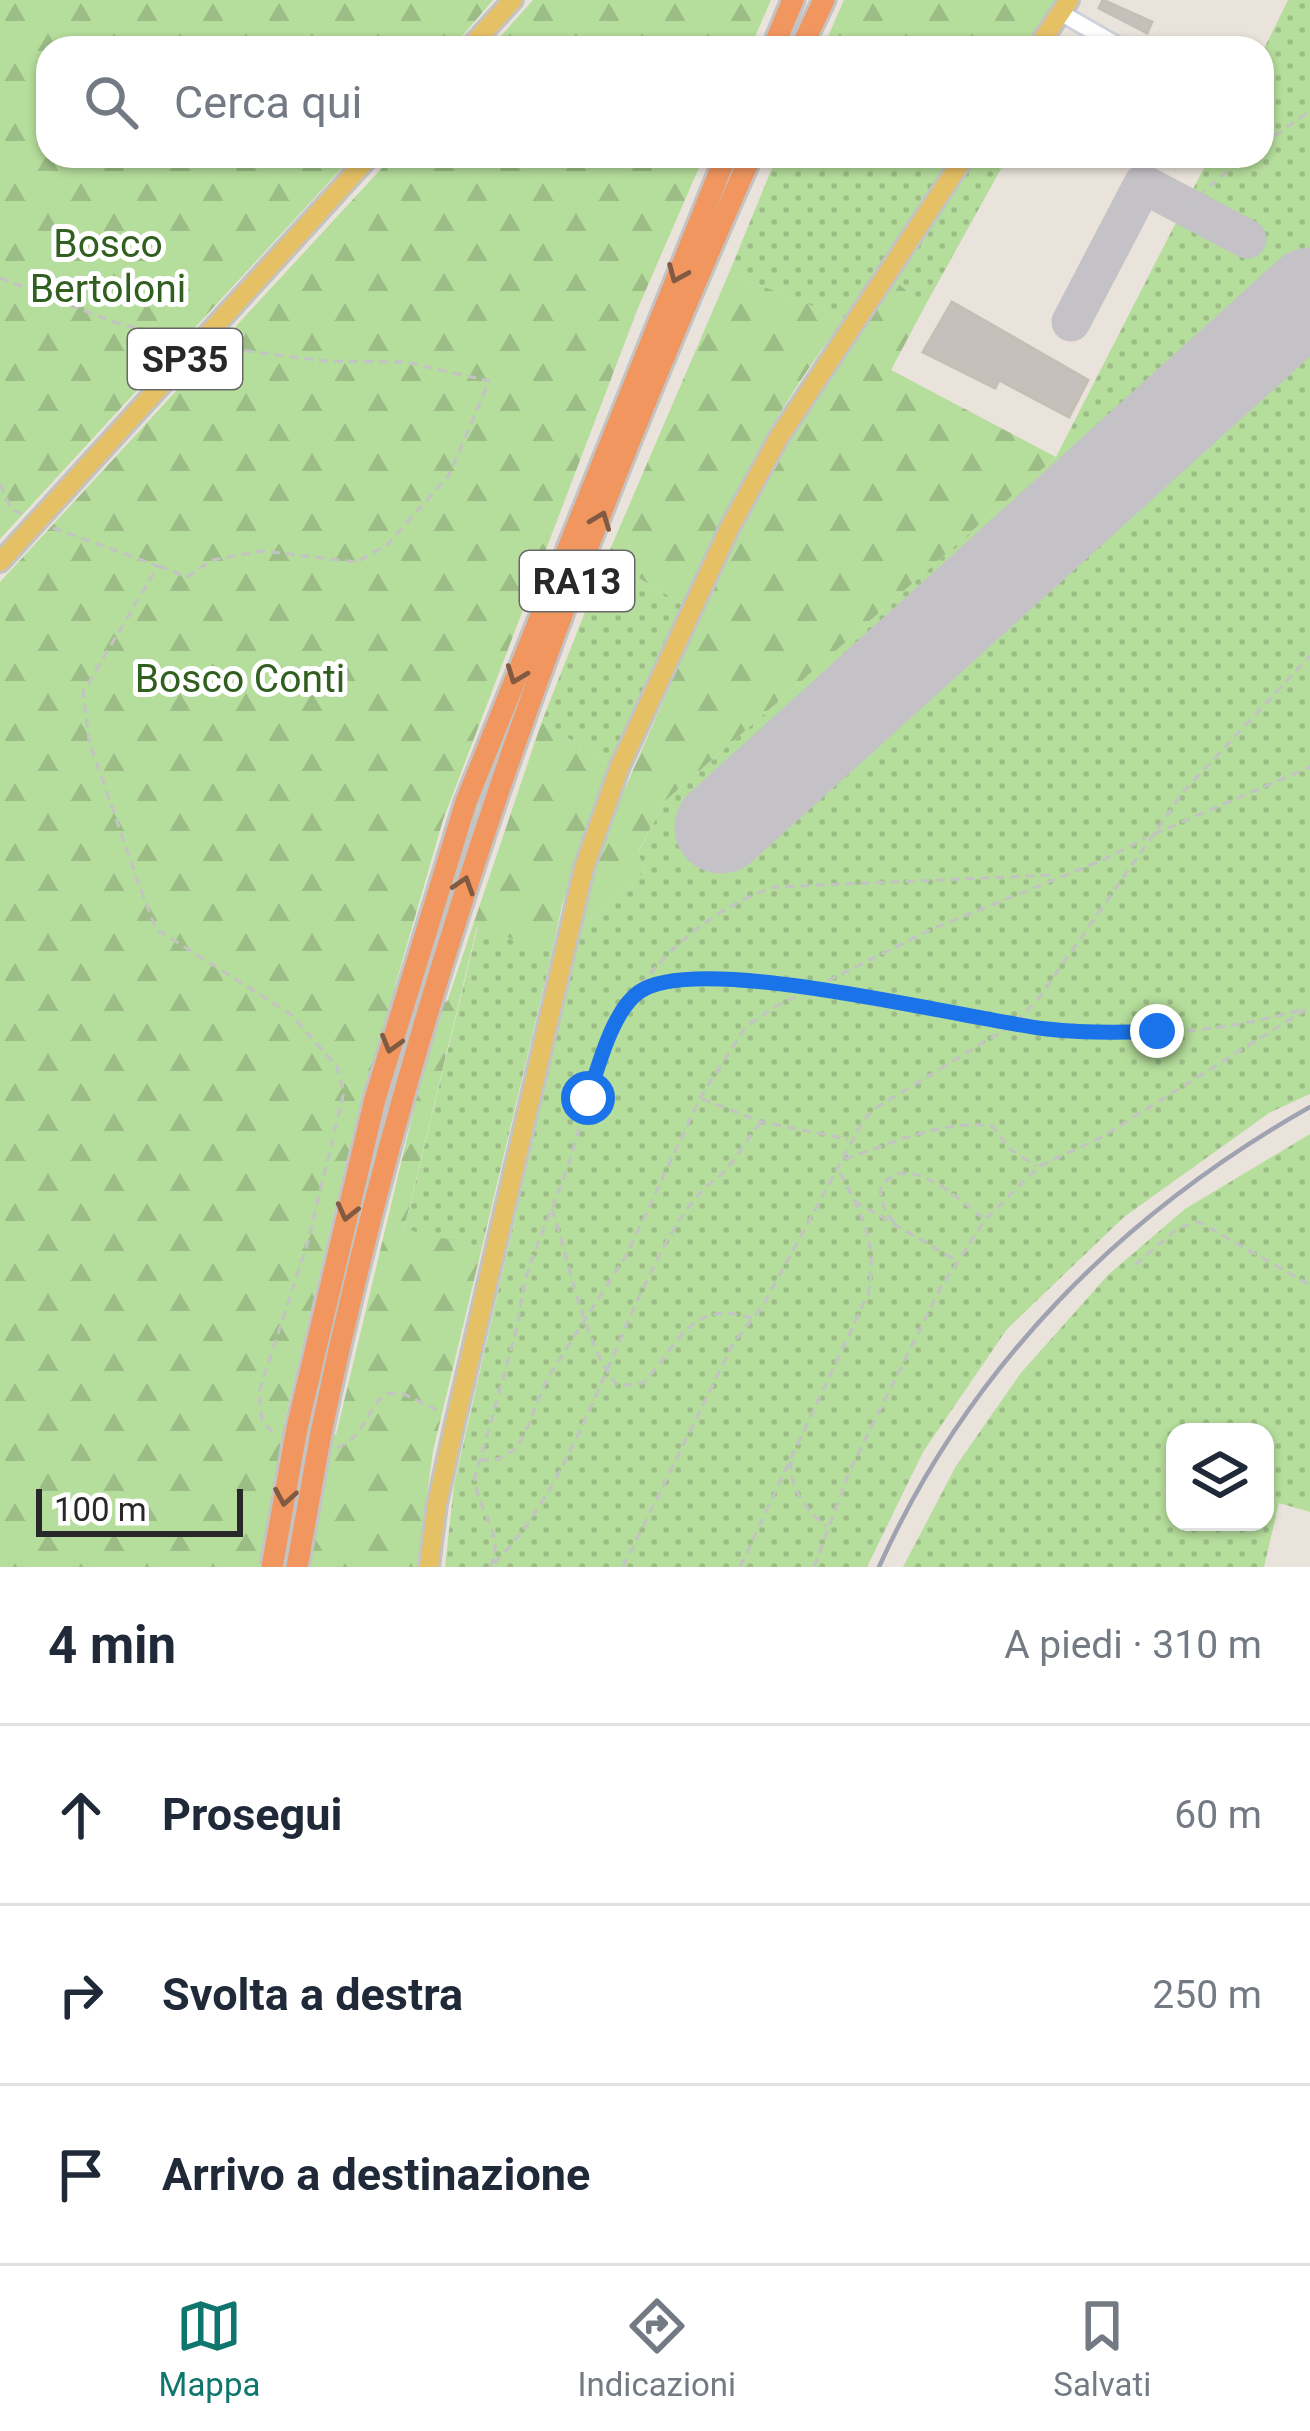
<!DOCTYPE html>
<html lang="it">
<meta charset="utf-8">
<style>
:root{--surface:#fff;--page:#f6f6f7;--text:#1f2937;--muted:#747a83;--line:#e0e1e3;--accent:#0f766e}
body{margin:0;font-family:Roboto,sans-serif;background:var(--page);color:var(--text)}
.controls{position:absolute;right:36px;bottom:36px;display:grid;overflow:hidden;border-radius:24px;box-shadow:0 3px 9px #0004}
.controls button{width:108px;height:108px;display:grid;place-items:center;padding:0;border:0;border-bottom:3px solid var(--line);background:var(--surface);color:var(--text);font:60px sans-serif}
.scale{position:absolute;left:36px;bottom:30px;width:207px;box-sizing:border-box;padding-left:12px;border:6px solid #282828;border-top:0;font-size:33px;line-height:42px;white-space:nowrap;color:#282828;-webkit-text-stroke:9px #fff;paint-order:stroke}
.stop{position:absolute;width:36px;height:36px;margin:-27px;border:9px solid #1a73e8;border-radius:50%;background:#fff}
.stop.end{background:#1a73e8;border-color:#fff;box-shadow:0 3px 12px #0008}
.list{margin:0;padding:0;list-style:none}
h2{display:flex;justify-content:space-between;align-items:center;height:156px;margin:0;padding:0 48px;font-size:51px}
h2 small{font-size:39px;font-weight:400;color:var(--muted)}
.list li{display:grid;grid-template-columns:78px 1fr auto;gap:36px;align-items:center;box-sizing:border-box;height:180px;padding:0 48px;border-top:3px solid var(--line)}
.list b{display:block;font-size:45px;white-space:nowrap}
.list em{font-size:39px;font-style:normal;color:var(--muted)}
.icon{flex:none;width:66px;height:66px;fill:none;stroke:currentColor;stroke-width:2;stroke-linecap:round;stroke-linejoin:round}
.map{position:relative;flex:none;width:1310px;height:1567px;overflow:hidden}
.search{position:absolute;background:var(--surface);box-shadow:0 3px 9px #0004;left:36px;right:36px;top:36px;height:132px;display:flex;align-items:center;gap:30px;box-sizing:border-box;padding:0 42px;border-radius:36px;color:var(--muted);font-size:45px}
.sheet{height:696px;background:var(--surface)}
nav{display:flex;justify-content:space-around;align-items:center;box-sizing:border-box;height:168px;border-top:3px solid var(--line);background:var(--surface);font-size:33px;color:var(--muted)}
nav a{display:grid;justify-items:center;gap:6px}
nav .on{color:var(--accent)}
.map>svg:first-child{display:block}
.grass{fill:url(#grass-dots);fill-rule:evenodd}
.forest{fill:url(#forest-firs);fill-rule:evenodd}
.lines{fill:none;stroke-linecap:round;stroke-linejoin:round}
.taxiway{stroke:#c4c2c6;stroke-width:39}
.runway{stroke:#c4c2c6;stroke-width:93}
.building{fill:#c5c0bb;stroke:#c5beb5;stroke-width:3}
.minor-casing{stroke:#ced2dc;stroke-width:21}
.major-casing{stroke:#c3c3c3;stroke-width:24}
.highway-casing{stroke:#c3c3c3;stroke-width:27}
.path{stroke:#c3c3c3;stroke-width:3;stroke-dasharray:9 6;stroke-linecap:butt}
.minor{stroke:#fff;stroke-width:15}
.major{stroke:#e5c065;stroke-width:18}
.highway{stroke:#f1965f;stroke-width:21}
.rail{stroke:#9fa2b1;stroke-width:4.5}
.highway-bridge-casing{stroke:#c3c3c3;stroke-width:27;stroke-linecap:butt}
.highway-bridge{stroke:#f1965f;stroke-width:21}
.oneway{stroke:#825a41}
.route{stroke:#1a73e8;stroke-width:15}
.labels{text-anchor:middle;stroke-width:10;stroke-linejoin:round;paint-order:stroke}
.shield{fill:#fff;stroke:#686868;stroke-width:3}
.shield-label{font-size:36px;font-weight:bold;fill:#282828}
.park-label{font-size:39px;fill:#305f1f;stroke:#fff}
</style>
<div class="map">
<svg width="1310" height="1567" viewBox="0 0 1310 1567">
<defs>
<pattern id="grass-dots" width="8" height="8" patternUnits="userSpaceOnUse" patternTransform="scale(3)"><rect width="8" height="8" fill="#b5dd9b"/><path d="M2 2h.1M6 6h.1" fill="none" stroke="#9cbe86" stroke-width="1.8" stroke-linecap="round"/></pattern>
<pattern id="forest-firs" width="22" height="20" patternUnits="userSpaceOnUse" patternTransform="scale(3)"><rect width="22" height="20" fill="#b5dd9b"/><path d="M5 1l3.5 6h-7zM16 11l3.5 6h-7z" fill="#9cbe86"/></pattern>
</defs>
<rect width="100%" height="100%" fill="#eae3db"/>
<path class="grass" d="M1288 0H1310V1094L1269 1113 1124 1217 1007 1329 923 1452 867 1567H445L454 1485 581 928 645 872 638 853 665 801 1056 457 1210 156H1262V53Z
M777 156H953L845 319 729 273Z
M978 156H1008L925 306 895 281Z
M606 559 683 604 609 765 542 721Z
M478 926 552 952 482 1247 404 1230Z
M1310 1134V1512L1279 1503 1264 1567H903L956 1466 1020 1374 1108 1275 1185 1209ZM1175 1432H1265V1522H1175Z"/>
<path class="forest" d="M0 0H493L452 48H48V156H353L0 539Z
M533 0H771L750 48H490Z
M844 0H1058L1025 48H823Z
M393 156H704L638 308 443 820 395 986 447 1002 542 721 609 765 562 905 552 952 477 927 404 1229 482 1247 433 1451 417 1567H0V582ZM362 1096 414 1109 336 1435 284 1424Z
M729 273 845 319C776 406 729 503 683 604L606 559Z
M895 281 925 306 891 370 1056 457 665 801 638 852 645 872 581 928 588 891 609 825 720 571 792 436Z"/>
<g class="lines">
<path class="taxiway" d="M1071 322 1143 184 1247 239"/>
<path class="runway" d="M721 827 1310 294"/>
</g>
<path class="building" d="M1103 0 1152 22 1147 33 1099 8Z
M952 302 1088 380 1069 417 999 380 995 388 923 352Z"/>
<g class="lines">
<defs>
<path id="minor" d="M1061 13 1122 48"/>
<path id="major" d="M469 48 513 0
M1037 48 1069 0
M0 562 370 156
M429 1567 437 1504 454 1427 584 868 620 766 730 527 779 437 965 156"/>
<path id="highway" d="M773 48 793 0
M801 48 824 0
M297 1428 375 1099 466 802 726 156
M321 1433C413 990 567 568 751 156"/>
</defs>
<use href="#minor" class="minor-casing"/>
<use href="#major" class="major-casing"/>
<use href="#highway" class="highway-casing"/>
<path class="path" d="M1262 144 1310 111
M1186 206 1246 156
M0 278 111 321 179 340
M0 484 12 510 22 514
M53 528 158 566 83 692 89 741 139 885 156 929 292 1015 337 1067 344 1092 307 1245 259 1392 262 1421 275 1435
M159 566 187 577 212 560 262 551 357 562 388 544 449 475 489 381 406 362 324 361 218 347
M1154 834 1310 767
M638 992C694 966 752 982 810 990 889 1001 968 1020 1047 1029 1132 1039 1222 1033 1303 1009
M702 1099 762 1122 848 1139
M845 1159C890 1144 944 1119 992 1126L1010 1149 1036 1166
M854 1201 954 1259
M552 1209C566 1251 589 1361 619 1386L643 1383C676 1349 690 1297 751 1318
M894 1222 885 1211 880 1190C903 1146 958 1199 982 1217
M1135 1265 1178 1228 1199 1222 1310 1285
M337 1448C364 1438 365 1410 387 1393L404 1394 439 1411
M480 1460H496L514 1450 524 1435 547 1379 627 1254 700 1098 746 1026 775 1007 932 929 1103 860 1146 838
M791 1461C790 1488 805 1511 827 1526
M494 1563C559 1502 602 1376 640 1295 656 1261 676 1218 702 1191 710 1182 722 1176 729 1166 742 1151 746 1138 762 1122
M490 1567C507 1536 476 1511 475 1477 489 1430 502 1382 515 1335 519 1317 521 1299 525 1281 536 1243 554 1206 567 1169 580 1131 587 1091 602 1054 632 978 698 912 775 887L1055 875
M623 1567 733 1344 765 1302 863 1121 874 1109 1014 1024 1038 999 1184 791 1310 656
M740 1567 868 1294C879 1241 861 1214 838 1169
M814 1567 850 1470 941 1287 985 1220 1038 1167 1100 1138 1310 1007"/>
<use href="#minor" class="minor"/>
<use href="#major" class="major"/>
<use href="#highway" class="highway"/>
<path class="rail" d="M879 1567C969 1367 1121 1214 1310 1107"/>
<defs>
<path id="highway-bridge" d="M272 1567 297 1428
M297 1567 321 1433"/>
</defs>
<use href="#highway-bridge" class="highway-bridge-casing"/>
<use href="#highway-bridge" class="highway-bridge"/>
</g>
<defs><path id="oneway-chevron" d="M-2-3.5L2.5 0L-2 3.5" fill="none" stroke-width="1.6" stroke-linecap="round" stroke-linejoin="round" transform="scale(3)"/></defs>
<g class="oneway">
<use href="#oneway-chevron" transform="translate(677 274) rotate(113)"/>
<use href="#oneway-chevron" transform="translate(601 520) rotate(-69)"/>
<use href="#oneway-chevron" transform="translate(516 675) rotate(111)"/>
<use href="#oneway-chevron" transform="translate(464 885) rotate(-72)"/>
<use href="#oneway-chevron" transform="translate(391 1044) rotate(106)"/>
<use href="#oneway-chevron" transform="translate(347 1212) rotate(104)"/>
<use href="#oneway-chevron" transform="translate(285 1497) rotate(100)"/>
</g>
<g class="lines">
<path class="route" d="M588 1098C598 1068 612 1011 639 992 697 950 967 1020 1047 1029 1084 1033 1120 1033 1157 1031"/>
</g>
<g class="labels">
<g class="shield">
<rect x="128" y="329" width="114" height="60" rx="9"/>
<rect x="520" y="551" width="114" height="60" rx="9"/>
</g>
<g class="shield-label">
<text x="185" y="372">SP35</text>
<text x="577" y="594">RA13</text>
</g>
<g class="park-label">
<text x="108" y="257">Bosco<tspan x="108" dy="45">Bertoloni</tspan></text>
<text x="240" y="692">Bosco Conti</text>
</g>
</g>
</svg>
<div class="controls">
<button><svg class="icon" aria-label="layers" viewBox="0 0 24 24"><path d="M12 4l9 5-9 5-9-5zM3 14l9 5 9-5"/></svg></button>
</div>
<div class="scale">100 m</div>
<div class="stop" style="left:588px;top:1098px"></div>
<div class="stop end" style="left:1157px;top:1031px"></div>
<div class="search"><svg class="icon" aria-label="search" viewBox="0 0 24 24"><circle cx="10" cy="10" r="6"/><path d="M15 15l6 6"/></svg>Cerca qui</div>
</div>
<section class="sheet">
<h2>4 min<small>A piedi · 310 m</small></h2>
<ul class="list">
<li><svg class="icon" aria-label="ahead" viewBox="0 0 24 24"><path d="M12 20V5M6 11l6-6 6 6"/></svg><div><b>Prosegui</b></div><em>60 m</em></li>
<li><svg class="icon" aria-label="right" viewBox="0 0 24 24"><path d="M7 20v-9h11M14 6l5 5-5 5"/></svg><div><b>Svolta a destra</b></div><em>250 m</em></li>
<li><svg class="icon" aria-label="arrive" viewBox="0 0 24 24"><path d="M6 21V4h12l-3 4 3 4H6"/></svg><div><b>Arrivo a destinazione</b></div></li>
</ul>
</section>
<nav>
<a class="on"><svg class="icon" aria-label="map" viewBox="0 0 24 24"><path d="M3 6l6-2 6 2 6-2v14l-6 2-6-2-6 2zM9 4v14M15 6v14"/></svg>Mappa</a>
<a><svg class="icon" aria-label="directions" viewBox="0 0 24 24"><path d="M12 3l9 9-9 9-9-9zM9 14v-3h6M13 9l2 2-2 2"/></svg>Indicazioni</a>
<a><svg class="icon" aria-label="saved" viewBox="0 0 24 24"><path d="M7 4h10v16l-5-4-5 4z"/></svg>Salvati</a>
</nav>
